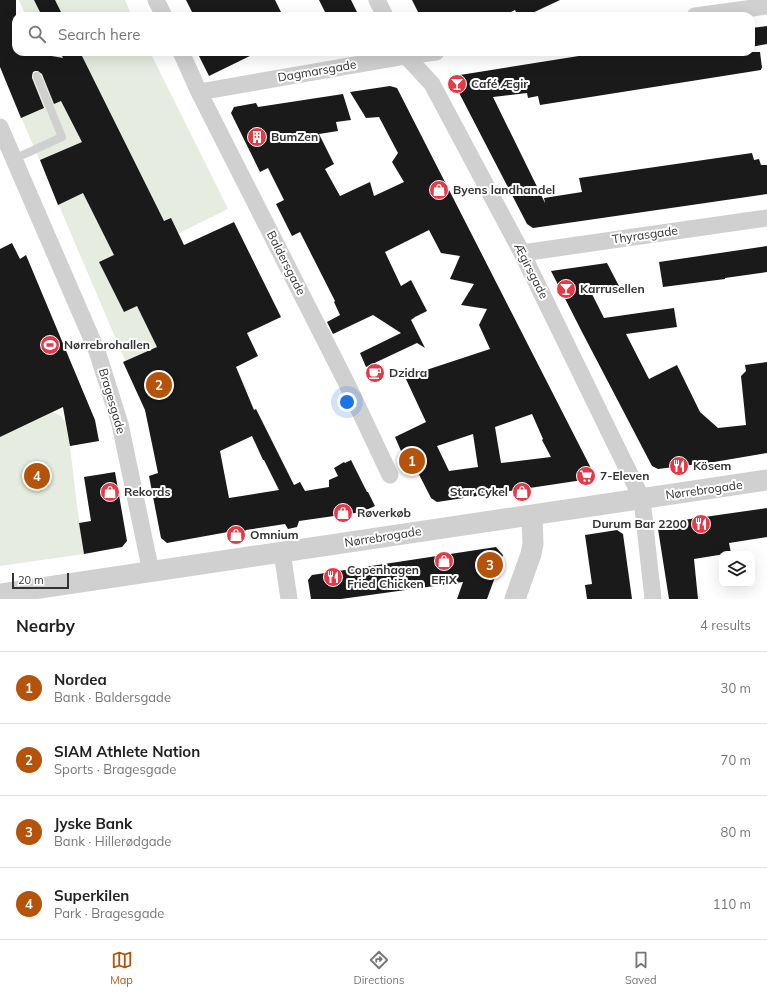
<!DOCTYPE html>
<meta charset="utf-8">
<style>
:root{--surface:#fff;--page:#f6f6f6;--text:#222;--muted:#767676;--line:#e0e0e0;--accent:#b45309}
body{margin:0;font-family:Mulish,sans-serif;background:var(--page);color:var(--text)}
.controls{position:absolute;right:12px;bottom:12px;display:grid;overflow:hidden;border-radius:8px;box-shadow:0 4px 16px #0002}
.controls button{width:36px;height:36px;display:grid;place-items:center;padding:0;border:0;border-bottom:1px solid var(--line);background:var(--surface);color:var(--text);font:20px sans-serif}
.scale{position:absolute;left:12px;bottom:10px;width:57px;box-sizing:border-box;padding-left:4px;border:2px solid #333;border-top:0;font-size:11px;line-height:14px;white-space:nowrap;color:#333;-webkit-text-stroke:3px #fff;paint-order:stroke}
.you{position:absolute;left:347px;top:402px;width:14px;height:14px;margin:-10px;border:3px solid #fff;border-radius:50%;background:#1a73e8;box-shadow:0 0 0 6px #1a73e833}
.badge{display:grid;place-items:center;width:26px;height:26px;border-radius:50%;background:var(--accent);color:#fff;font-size:13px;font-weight:700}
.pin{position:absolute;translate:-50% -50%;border:2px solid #fff;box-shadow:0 1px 4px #0006}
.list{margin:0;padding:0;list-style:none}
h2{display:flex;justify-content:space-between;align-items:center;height:52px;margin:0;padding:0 16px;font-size:17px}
h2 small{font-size:13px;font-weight:400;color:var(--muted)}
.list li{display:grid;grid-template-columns:26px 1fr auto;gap:12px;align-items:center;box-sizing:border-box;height:72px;padding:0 16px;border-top:1px solid var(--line)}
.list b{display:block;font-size:15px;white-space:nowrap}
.list p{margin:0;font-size:13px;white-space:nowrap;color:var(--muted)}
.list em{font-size:13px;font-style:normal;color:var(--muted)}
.icon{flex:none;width:22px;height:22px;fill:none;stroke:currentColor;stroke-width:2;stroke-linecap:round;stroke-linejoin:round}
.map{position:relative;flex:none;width:767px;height:599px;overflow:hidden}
.search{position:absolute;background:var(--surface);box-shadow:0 4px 16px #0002;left:12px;right:12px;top:12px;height:44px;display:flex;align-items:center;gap:10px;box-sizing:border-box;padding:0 14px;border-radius:12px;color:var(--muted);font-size:15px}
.sheet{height:340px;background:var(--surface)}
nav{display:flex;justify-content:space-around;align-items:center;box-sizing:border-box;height:56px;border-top:1px solid var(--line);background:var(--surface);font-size:11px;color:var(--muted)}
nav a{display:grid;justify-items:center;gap:2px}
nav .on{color:var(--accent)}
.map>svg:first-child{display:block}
.green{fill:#e6ecdf}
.building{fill:#1a1a1a;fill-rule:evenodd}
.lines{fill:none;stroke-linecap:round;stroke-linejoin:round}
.service{stroke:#d0d0d0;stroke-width:8}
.minor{stroke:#d0d0d0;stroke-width:17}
.tertiary{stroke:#d0d0d0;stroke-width:21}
.labels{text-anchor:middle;stroke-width:4;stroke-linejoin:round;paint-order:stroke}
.street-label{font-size:12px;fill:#333;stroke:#fff}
.poi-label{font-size:12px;font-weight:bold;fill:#333;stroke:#fff;text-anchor:start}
</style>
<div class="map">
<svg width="767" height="599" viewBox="0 0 767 599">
<rect width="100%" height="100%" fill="#fff"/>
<path class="green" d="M19 0H125L132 16H26Z
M41 52H150L228 209 171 237 248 391 147 420 145 407 7 84 47 67Z
M53 412 61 416 66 423 70 446 77 506 84 554 0 566V437Z"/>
<path class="building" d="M0 0H16V52H29L63 58 60 52H80L164 221 171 218 184 245 234 222 281 317 247 333 258 356 236 367 254 410 256 409 294 485 300 482 305 491 329 487V480L338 476 334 468 344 462 345 463 351 460 367 492H368L375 506 362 512 299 521 297 527 288 529 285 524 246 530 242 535 233 537 228 532 167 543 161 538 149 476 158 473 145 410 123 362 157 347 137 306 124 312 99 262 114 255 83 193 58 205 40 160 82 142 61 101 54 104 42 74 38 71H35L33 72 32 75V78L44 108 21 118 0 67ZM252 436 263 460H264L279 490 229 498 220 451Z
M34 0H55L63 16H42Z
M186 0H275L283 16H194Z
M319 0H351L359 16H327Z
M412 0H560L526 16H518L515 10 503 16H420Z
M767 26V44L751 47V28Z
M197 52H258L209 76Z
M604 52H760L762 68 761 69V70L540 105 538 96 528 98 527 93 493 97 545 203 544 198 582 192 579 178 752 153 754 160 759 159 761 165H767V194L533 228 527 224 455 85 460 75Z
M390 86 397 88 596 478 437 502 431 498 406 449 401 451 395 437 426 422 405 377 490 349 479 325 487 309 461 305 474 284 450 279 460 256 441 253 429 230 385 252 401 286 411 280 427 311 415 317 411 320 425 348 417 343 366 367 360 353 401 333 373 315 333 334 327 322 340 315 334 302 335 301 300 232 292 236 276 204 284 200 268 168 260 172 231 113 234 107 256 103 258 107 343 94 351 120 336 122 338 131 319 134 334 164 325 169 340 196 370 182 374 196 404 182 392 162 398 153 379 117 366 118 350 92ZM532 414 543 439 542 440 551 457 501 463 495 427ZM473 434 478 467 449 471 437 446Z
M12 243 20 259 26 255 95 420 99 441 70 446 63 407 0 437V249Z
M767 246V272L725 278V279L663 287 659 262Z
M607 263 619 286 590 290 604 318 674 308 677 327 626 334 649 379 677 365 700 412 718 428 746 425 741 376 746 371 745 365 767 362V453L714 462 658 469 652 466 582 332 551 271Z
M115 472 127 541 122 547 84 554 79 523 91 521 84 477Z
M767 508V537L729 543 731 553 694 559 698 599H669L658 529 662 523Z
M617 530 623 534 632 599H587L585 585 592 584 585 535Z
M496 547 503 555 487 599H457L463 582 341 599H311L308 580 312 575Z"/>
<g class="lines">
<path class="service" d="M14 159 62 137 37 76"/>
<path class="minor" d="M156 0 164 16
M377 0 385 16
M695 16 767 6
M181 52 199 92 346 382 390 475
M404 52 406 56 432 84 522 253 642 499 653 599
M199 92 406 56 436 52
M0 127 97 351 120 424 151 572
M522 253 767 218
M282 552 289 599"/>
<path class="tertiary" d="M0 594 767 480
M515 599 531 554 533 544 532 515"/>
</g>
<defs>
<symbol id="bar-disc" viewBox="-11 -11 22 22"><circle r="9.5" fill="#e63946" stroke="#fff"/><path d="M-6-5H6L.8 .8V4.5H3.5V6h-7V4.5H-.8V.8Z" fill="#fff"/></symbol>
<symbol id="building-disc" viewBox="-11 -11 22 22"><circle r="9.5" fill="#e63946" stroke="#fff"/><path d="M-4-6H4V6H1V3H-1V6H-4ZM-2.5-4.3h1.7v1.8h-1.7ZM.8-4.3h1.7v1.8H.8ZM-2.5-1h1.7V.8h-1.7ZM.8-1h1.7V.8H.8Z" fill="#fff"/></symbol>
<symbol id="shop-disc" viewBox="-11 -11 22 22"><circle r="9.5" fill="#e63946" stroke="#fff"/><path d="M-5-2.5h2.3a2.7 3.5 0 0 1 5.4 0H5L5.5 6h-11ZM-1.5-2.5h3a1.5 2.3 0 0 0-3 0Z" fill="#fff"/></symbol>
<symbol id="stadium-disc" viewBox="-11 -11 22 22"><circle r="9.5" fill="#e63946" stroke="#fff"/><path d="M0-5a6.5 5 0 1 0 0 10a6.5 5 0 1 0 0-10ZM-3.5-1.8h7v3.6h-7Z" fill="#fff"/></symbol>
<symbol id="cafe-disc" viewBox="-11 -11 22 22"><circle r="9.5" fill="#e63946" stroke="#fff"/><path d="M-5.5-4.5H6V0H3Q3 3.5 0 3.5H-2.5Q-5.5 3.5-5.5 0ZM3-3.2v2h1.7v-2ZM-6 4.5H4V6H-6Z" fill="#fff"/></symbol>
<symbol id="restaurant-disc" viewBox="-11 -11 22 22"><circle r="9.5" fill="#e63946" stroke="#fff"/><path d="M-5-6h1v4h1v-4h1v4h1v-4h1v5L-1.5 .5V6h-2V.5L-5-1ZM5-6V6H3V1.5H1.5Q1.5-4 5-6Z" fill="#fff"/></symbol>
<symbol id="supermarket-disc" viewBox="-11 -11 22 22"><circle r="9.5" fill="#e63946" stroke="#fff"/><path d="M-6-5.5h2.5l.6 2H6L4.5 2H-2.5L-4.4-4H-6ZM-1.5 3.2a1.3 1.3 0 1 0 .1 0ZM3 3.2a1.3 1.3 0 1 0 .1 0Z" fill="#fff"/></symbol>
</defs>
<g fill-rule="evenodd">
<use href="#bar-disc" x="446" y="73" width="22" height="22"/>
<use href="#building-disc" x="246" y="126" width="22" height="22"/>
<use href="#shop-disc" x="428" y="179" width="22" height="22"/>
<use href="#bar-disc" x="555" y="278" width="22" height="22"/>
<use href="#stadium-disc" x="39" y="334" width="22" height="22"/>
<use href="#cafe-disc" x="364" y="362" width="22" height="22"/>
<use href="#restaurant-disc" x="668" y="455" width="22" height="22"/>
<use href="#supermarket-disc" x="575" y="465" width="22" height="22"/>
<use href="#shop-disc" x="99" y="481" width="22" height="22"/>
<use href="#shop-disc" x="511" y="481" width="22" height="22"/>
<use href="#shop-disc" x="332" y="502" width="22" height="22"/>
<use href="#restaurant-disc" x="690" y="513" width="22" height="22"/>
<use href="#shop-disc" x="225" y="524" width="22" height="22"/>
<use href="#shop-disc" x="433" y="550" width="22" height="22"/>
<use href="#restaurant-disc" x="322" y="566" width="22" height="22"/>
</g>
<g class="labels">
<g class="street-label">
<text transform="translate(317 71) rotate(-10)" y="4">Dagmarsgade</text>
<text transform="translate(645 235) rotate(-8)" y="4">Thyrasgade</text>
<text transform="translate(286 263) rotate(63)" y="4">Baldersgade</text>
<text transform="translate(531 271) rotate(63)" y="4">Ægirsgade</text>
<text transform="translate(112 401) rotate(74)" y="4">Bragesgade</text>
<text transform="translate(704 490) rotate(-8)" y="4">Nørrebrogade</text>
<text transform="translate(383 537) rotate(-9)" y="4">Nørrebrogade</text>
</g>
<g class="poi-label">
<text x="471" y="88">Café Ægir</text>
<text x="271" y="141">BumZen</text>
<text x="453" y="194">Byens landhandel</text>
<text x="580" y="293">Karrusellen</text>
<text x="64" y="349">Nørrebrohallen</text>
<text x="389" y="377">Dzidra</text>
<text x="693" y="470">Kösem</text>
<text x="600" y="480">7-Eleven</text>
<text x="124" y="496">Rekords</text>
<text x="508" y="496" text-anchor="end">Star Cykel</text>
<text x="357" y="517">Røverkøb</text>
<text x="687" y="528" text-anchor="end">Durum Bar 2200</text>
<text x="250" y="539">Omnium</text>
<text x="347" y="574">Copenhagen<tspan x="347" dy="14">Fried Chicken</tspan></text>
<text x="444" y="584" text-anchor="middle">EFIX</text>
</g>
</g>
</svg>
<div class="controls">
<button><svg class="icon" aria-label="layers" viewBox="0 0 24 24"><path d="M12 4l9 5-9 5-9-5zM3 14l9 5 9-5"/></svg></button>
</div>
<div class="scale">20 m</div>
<div class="you"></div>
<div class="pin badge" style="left:412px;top:461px">1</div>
<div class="pin badge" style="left:159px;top:385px">2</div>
<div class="pin badge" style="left:490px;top:565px">3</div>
<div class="pin badge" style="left:37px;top:476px">4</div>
<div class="search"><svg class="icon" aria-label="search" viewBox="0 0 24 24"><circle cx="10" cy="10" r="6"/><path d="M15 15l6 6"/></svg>Search here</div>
</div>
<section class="sheet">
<h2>Nearby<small>4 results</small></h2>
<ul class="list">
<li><span class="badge">1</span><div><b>Nordea</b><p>Bank · Baldersgade</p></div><em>30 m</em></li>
<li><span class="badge">2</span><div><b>SIAM Athlete Nation</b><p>Sports · Bragesgade</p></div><em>70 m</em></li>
<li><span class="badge">3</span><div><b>Jyske Bank</b><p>Bank · Hillerødgade</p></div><em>80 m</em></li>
<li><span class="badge">4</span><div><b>Superkilen</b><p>Park · Bragesgade</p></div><em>110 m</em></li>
</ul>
</section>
<nav>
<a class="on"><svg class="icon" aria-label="map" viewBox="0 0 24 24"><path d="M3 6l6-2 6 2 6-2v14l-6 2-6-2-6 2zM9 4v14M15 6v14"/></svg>Map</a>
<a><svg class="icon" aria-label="directions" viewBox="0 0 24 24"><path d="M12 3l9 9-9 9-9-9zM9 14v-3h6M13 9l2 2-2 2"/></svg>Directions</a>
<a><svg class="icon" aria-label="saved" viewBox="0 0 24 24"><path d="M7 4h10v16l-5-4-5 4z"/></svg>Saved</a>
</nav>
